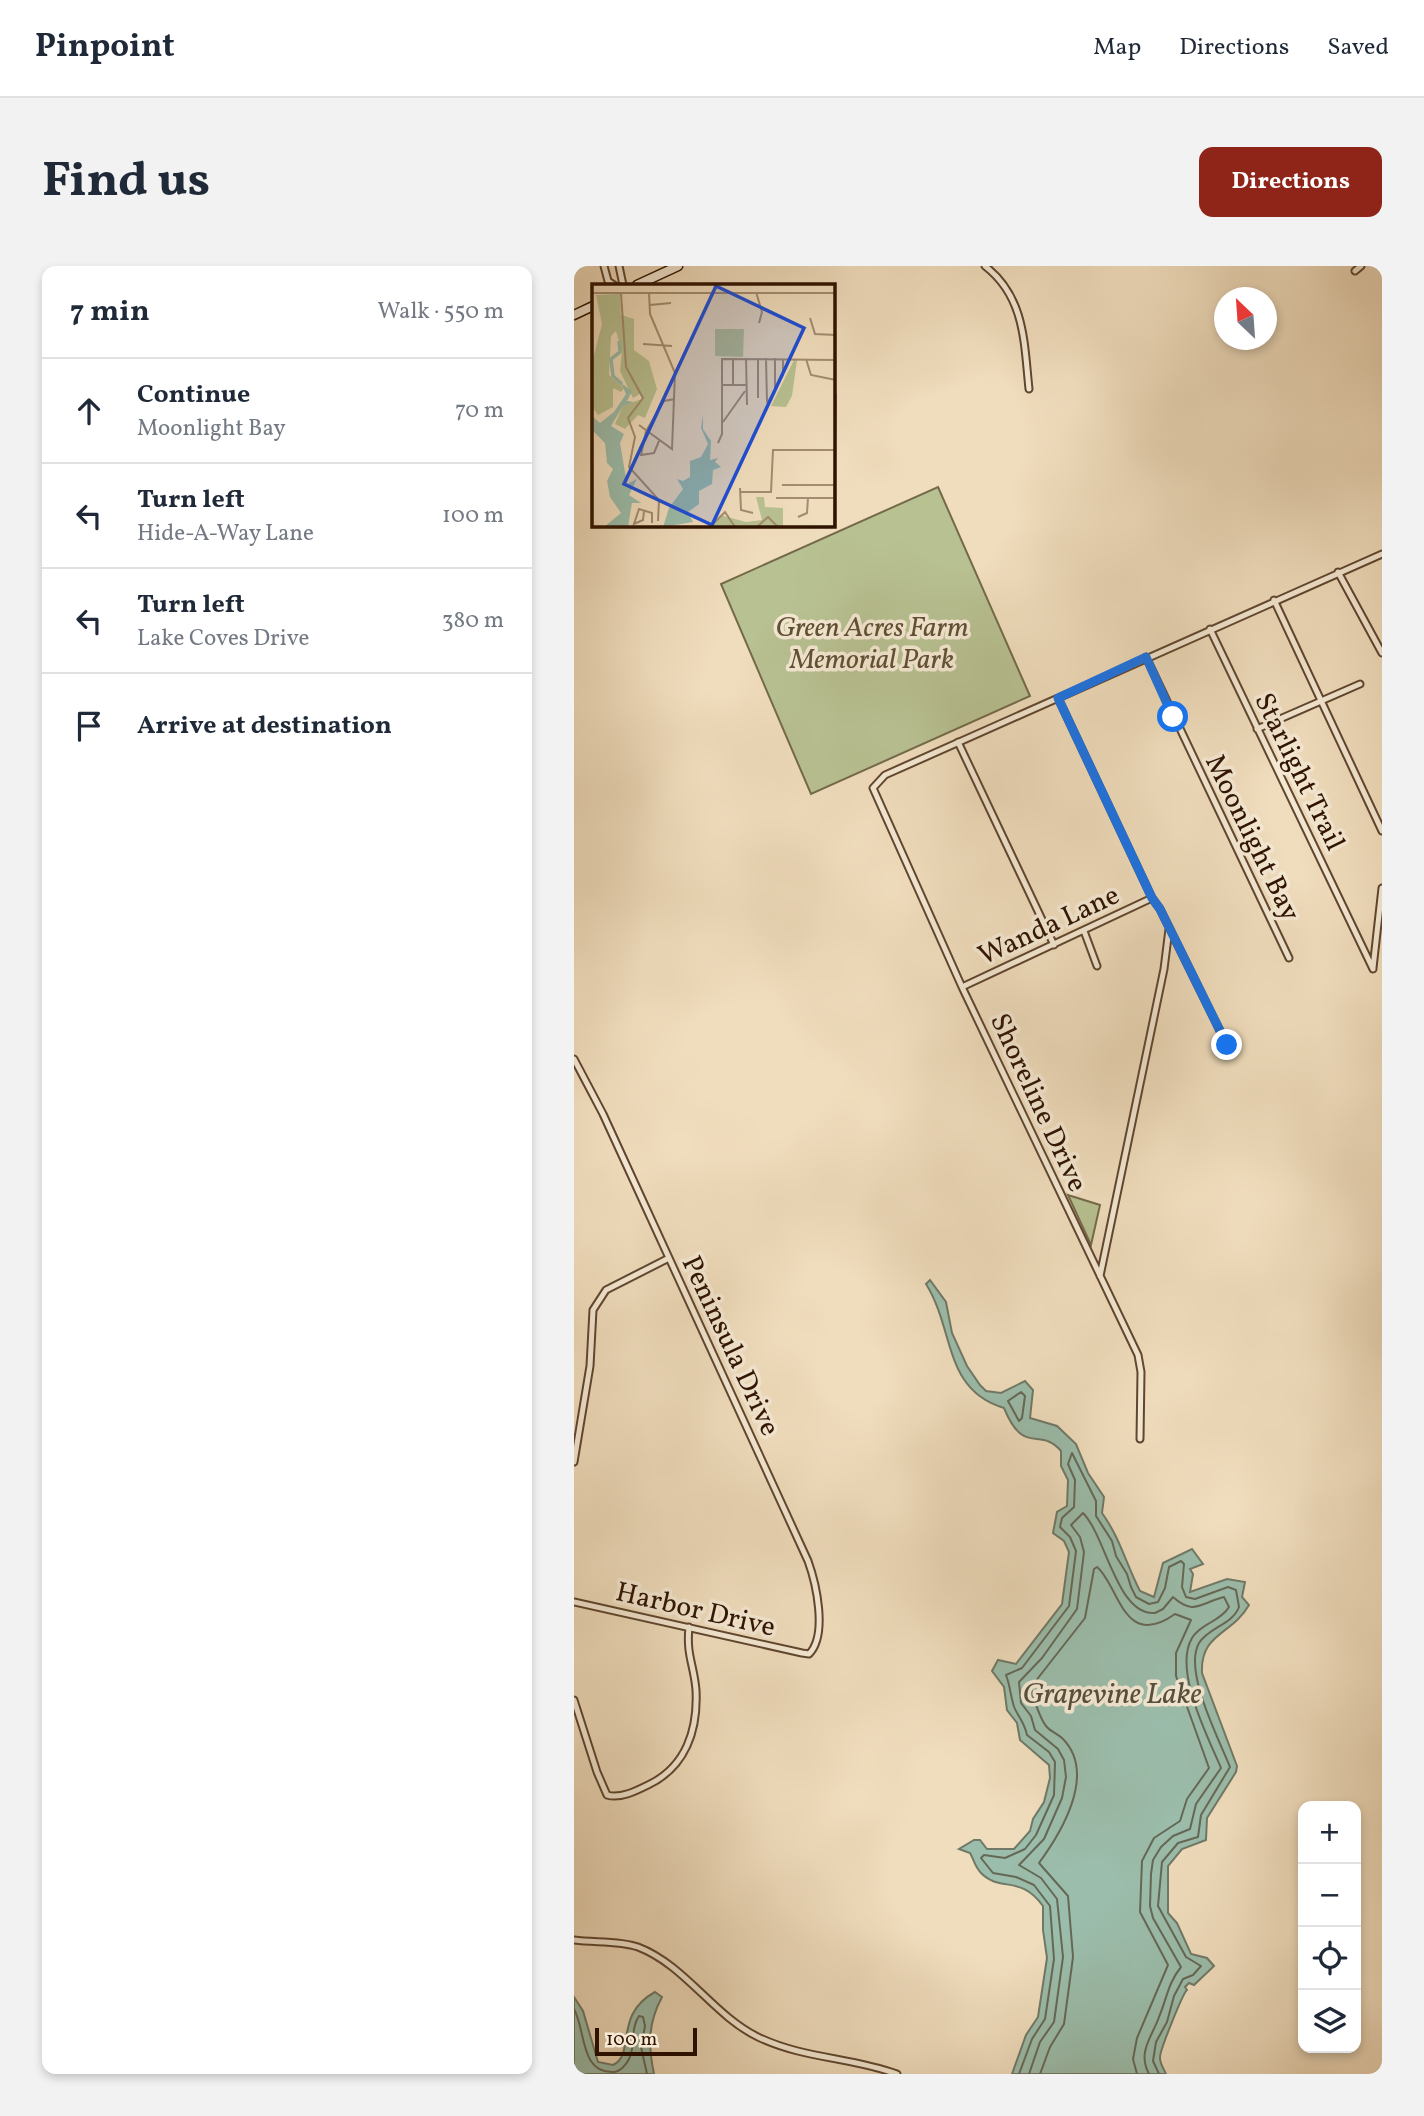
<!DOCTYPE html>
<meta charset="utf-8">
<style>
:root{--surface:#fff;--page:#f2f2f3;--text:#1f2937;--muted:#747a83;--line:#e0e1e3;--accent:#8f2418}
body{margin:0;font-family:Vollkorn,serif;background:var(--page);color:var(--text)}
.controls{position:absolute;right:21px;bottom:21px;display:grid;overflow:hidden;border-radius:14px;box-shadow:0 4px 10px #0003}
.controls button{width:63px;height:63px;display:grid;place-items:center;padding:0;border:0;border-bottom:2px solid var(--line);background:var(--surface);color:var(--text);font:35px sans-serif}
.compass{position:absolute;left:640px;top:21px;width:63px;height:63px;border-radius:50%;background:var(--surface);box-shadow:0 4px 10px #0003;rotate:335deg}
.scale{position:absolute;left:21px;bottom:18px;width:102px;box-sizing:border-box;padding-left:7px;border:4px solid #2f1300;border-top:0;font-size:19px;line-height:24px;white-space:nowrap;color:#2f1300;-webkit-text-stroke:5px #f5e9d4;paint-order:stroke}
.stop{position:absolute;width:21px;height:21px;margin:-16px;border:5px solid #1a73e8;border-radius:50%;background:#fff}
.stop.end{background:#1a73e8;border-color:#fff;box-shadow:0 2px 7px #0008}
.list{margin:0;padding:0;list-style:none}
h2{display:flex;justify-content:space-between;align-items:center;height:91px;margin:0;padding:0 28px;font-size:30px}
h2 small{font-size:23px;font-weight:400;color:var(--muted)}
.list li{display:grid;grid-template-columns:46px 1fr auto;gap:21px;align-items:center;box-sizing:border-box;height:105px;padding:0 28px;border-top:2px solid var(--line)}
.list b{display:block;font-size:26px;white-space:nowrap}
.list p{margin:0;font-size:23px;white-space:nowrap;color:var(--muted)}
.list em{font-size:23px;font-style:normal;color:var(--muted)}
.icon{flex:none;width:38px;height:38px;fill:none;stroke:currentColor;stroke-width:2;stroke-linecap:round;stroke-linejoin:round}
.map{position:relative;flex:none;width:808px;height:1808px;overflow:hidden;border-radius:14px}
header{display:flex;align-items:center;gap:42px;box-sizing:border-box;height:98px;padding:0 35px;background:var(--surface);border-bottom:2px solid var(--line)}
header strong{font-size:33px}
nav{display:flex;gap:38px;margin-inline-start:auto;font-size:24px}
.intro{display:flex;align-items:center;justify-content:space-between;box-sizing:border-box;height:168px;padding:0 42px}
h1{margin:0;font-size:49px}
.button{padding:18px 32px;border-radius:14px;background:var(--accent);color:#fff;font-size:24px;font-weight:700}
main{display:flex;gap:42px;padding:0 42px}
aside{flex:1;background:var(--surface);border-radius:14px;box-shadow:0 4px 10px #0003}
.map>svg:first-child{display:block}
.green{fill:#b8c192;stroke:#746a49;stroke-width:2}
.water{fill:#9bbdab;stroke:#707967;stroke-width:2}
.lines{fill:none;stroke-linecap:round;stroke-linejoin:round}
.shore{stroke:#656856;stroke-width:2}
.street-casing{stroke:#5f462f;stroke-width:9}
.secondary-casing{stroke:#2f1300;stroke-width:11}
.street{stroke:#f5e9d4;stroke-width:5}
.secondary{stroke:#f5e9d4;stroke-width:8}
.route{stroke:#1a73e8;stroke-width:9}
.labels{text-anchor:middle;stroke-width:7;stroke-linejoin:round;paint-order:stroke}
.park-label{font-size:28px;font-style:italic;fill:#5f5033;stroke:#f5e9d4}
.street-label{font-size:28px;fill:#2f1300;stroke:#f5e9d4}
.water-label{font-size:30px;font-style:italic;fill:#554e3c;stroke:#f5e9d4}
.inset-river{fill:none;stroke:#9bbdab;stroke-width:3.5}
.inset-road{fill:none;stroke:#a38c71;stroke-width:2}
.view{fill:#1d4ed8;fill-opacity:0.15;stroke:#1d4ed8;stroke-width:3.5}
.inset-edge{fill:none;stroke:#2f1300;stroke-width:3.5}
</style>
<header>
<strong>Pinpoint</strong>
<nav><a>Map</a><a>Directions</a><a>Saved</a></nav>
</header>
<div class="intro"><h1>Find us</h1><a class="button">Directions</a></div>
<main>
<aside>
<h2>7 min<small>Walk · 550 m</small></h2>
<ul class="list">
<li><svg class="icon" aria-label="ahead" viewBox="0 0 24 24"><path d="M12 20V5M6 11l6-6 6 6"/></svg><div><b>Continue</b><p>Moonlight Bay</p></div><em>70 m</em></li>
<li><svg class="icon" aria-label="left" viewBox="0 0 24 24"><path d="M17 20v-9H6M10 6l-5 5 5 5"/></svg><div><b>Turn left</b><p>Hide-A-Way Lane</p></div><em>100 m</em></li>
<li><svg class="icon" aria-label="left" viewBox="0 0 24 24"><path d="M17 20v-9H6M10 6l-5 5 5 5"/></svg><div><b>Turn left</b><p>Lake Coves Drive</p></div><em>380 m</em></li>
<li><svg class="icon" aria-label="arrive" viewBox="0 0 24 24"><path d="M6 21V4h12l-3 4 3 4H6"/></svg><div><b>Arrive at destination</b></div></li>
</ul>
</aside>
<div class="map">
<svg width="808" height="1808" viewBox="0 0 808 1808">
<rect width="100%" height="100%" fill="#f0ddbd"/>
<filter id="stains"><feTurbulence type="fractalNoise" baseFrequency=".00286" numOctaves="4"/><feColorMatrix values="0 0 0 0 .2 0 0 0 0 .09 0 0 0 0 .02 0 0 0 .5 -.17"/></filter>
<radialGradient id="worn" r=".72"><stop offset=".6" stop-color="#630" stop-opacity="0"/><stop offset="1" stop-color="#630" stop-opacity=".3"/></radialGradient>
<path class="green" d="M364 221 456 430 237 528 147 318Z
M494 929 526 939 517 979Z"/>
<path class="water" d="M356 1014 372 1036 378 1067 393 1100 406 1119 412 1125 427 1127 451 1115 459 1124 456 1152 483 1160 502 1178 514 1207 530 1231 528 1247C546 1272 552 1298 566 1325L580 1331 589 1297 618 1283 629 1298 616 1303 619 1308 616 1326 653 1313 671 1316 668 1331 675 1339C658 1369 626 1367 628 1407L663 1500 662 1506 633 1552 632 1574 608 1583 594 1600V1647L603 1657 617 1688 633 1692 640 1700 620 1719 615 1717 611 1721 613 1724C609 1727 585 1786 586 1792 586 1798 590 1803 592 1808H438L452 1769 464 1751 473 1692 469 1664V1640C446 1608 427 1627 407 1607 401 1601 400 1594 396 1587L385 1583 400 1574H406L413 1583H440L456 1565 459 1553 470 1536 476 1512 475 1499 446 1474 443 1457 433 1444 430 1421 418 1405 424 1394 442 1398 488 1338 495 1286 490 1275 479 1267 483 1246 493 1240 494 1214 487 1200V1185C466 1160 450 1191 430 1142 369 1124 381 1064 352 1018Z
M81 1726 88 1731C74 1757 74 1779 80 1808H0V1731L9 1745 24 1796 39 1799C62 1788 39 1749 81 1726Z"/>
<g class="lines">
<path class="shore" d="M447 1126 451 1130 448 1152 445 1155 434 1135Z
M0 1743C12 1765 6 1807 39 1806 46 1806 52 1799 55 1793 62 1779 56 1763 65 1750L69 1751 71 1760 67 1781 73 1808
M445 1808 458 1773 471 1753 480 1693 476 1640 460 1619 442 1611 419 1607 407 1592 410 1589 431 1592 451 1583 462 1569 480 1529 481 1496 475 1486 453 1469C450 1454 440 1446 439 1437 436 1427 436 1419 432 1409L448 1402 495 1340 502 1285 496 1271 486 1261 488 1252 500 1241 501 1214 494 1198 498 1187 522 1235V1250L538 1275 542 1290 553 1308 557 1321 562 1331 575 1338 584 1336 591 1322 595 1301 607 1295 610 1298 608 1321 612 1331 621 1333 654 1321 662 1324 665 1341C658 1359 635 1361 625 1377 609 1405 645 1473 656 1501L627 1549 624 1571 604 1577 588 1596 584 1640 612 1691 627 1700 619 1709 609 1713 600 1730 593 1756 582 1776 579 1795 585 1808
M455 1808 466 1776 480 1756 489 1691 483 1633 467 1612 445 1599 470 1573 488 1532 492 1511 490 1494 484 1483 461 1464 457 1450 447 1437 445 1416 468 1392 503 1343 510 1286 506 1271 497 1259 509 1247C532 1270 543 1350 581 1347L589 1343 599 1331C620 1350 626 1337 650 1331L655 1341C647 1355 626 1358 618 1372 599 1404 634 1471 647 1502L622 1538 616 1563 599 1570 587 1581 579 1594 577 1608 576 1640 579 1652 607 1701C594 1717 593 1732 585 1751 578 1771 563 1786 575 1808
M466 1808 476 1781 490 1758 499 1691 494 1630 465 1597C487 1567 523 1508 489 1473 484 1468 477 1466 472 1460 467 1454 458 1430 457 1421L511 1352 520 1303 523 1301C545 1319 549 1385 601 1348L617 1354 602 1387V1410L635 1502 613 1533 606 1555 580 1572 568 1595 566 1646 594 1699 563 1772 559 1793 563 1808"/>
<defs>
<path id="street" d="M30 0 34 15 40 19
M45 0 49 19
M411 0C451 31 450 76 455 123
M781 5 787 0
M764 306 808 387
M700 334 808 565
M636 363 799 703
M572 391 715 692
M484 432 578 632 586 643 653 779
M683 463 786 418
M384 476 480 679
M510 665 523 700
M799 702 808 622
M388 721 578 632
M0 793 29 848 234 1295C242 1317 254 1369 235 1388L228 1387 0 1336
M526 1010 590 703 595 663
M566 1173 567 1106 564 1089 388 721 299 522 311 509 808 288
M0 1196 16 1100 19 1044 32 1024 95 992
M0 1434 23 1506 33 1529C46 1533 62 1525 74 1519 112 1501 124 1464 122 1424 120 1399 112 1389 115 1361
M0 1674C20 1677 44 1674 64 1681 111 1699 139 1749 184 1771 230 1793 277 1791 323 1808"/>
<path id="secondary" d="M63 19 104 0
M0 49 19 40"/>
</defs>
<use href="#street" class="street-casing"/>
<use href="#secondary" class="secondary-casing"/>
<use href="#street" class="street"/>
<use href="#secondary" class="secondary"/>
</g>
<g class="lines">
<path class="route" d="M599 451 572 391 484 432 578 632 586 643 653 779"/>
</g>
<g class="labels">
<g class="park-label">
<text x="298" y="370">Green Acres Farm<tspan x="298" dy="32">Memorial Park</tspan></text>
</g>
<g class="street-label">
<text transform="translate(727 505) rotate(64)" y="10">Starlight Trail</text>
<text transform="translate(680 571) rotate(64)" y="10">Moonlight Bay</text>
<text transform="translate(474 658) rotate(-25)" y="10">Wanda Lane</text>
<text transform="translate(466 836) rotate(65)" y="10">Shoreline Drive</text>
<text transform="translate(158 1079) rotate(65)" y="10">Peninsula Drive</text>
<text transform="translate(122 1342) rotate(13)" y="10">Harbor Drive</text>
</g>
<g class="water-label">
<text x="538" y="1437">Grapevine Lake</text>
</g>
</g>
<g transform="translate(18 18)">
<rect width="243" height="243" fill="#f0ddbd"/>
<path d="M28 10 29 31 42 35V66L57 77 65 105 53 134 46 131 33 145 23 140 31 122 50 115 48 110 41 114 28 87 30 68 24 47 19 52 17 91 32 104 29 108 21 104V123L6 131 0 123V79L10 40 4 11ZM123 45H152L151 73 123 72ZM202 76H205L200 112 194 123 179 122ZM164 213H172L173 223 191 224V243H120L128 231 154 238 170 236Z" fill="#b8c192"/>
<path d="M29 99 40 107 35 117 42 118 31 122 19 142 32 150 28 159 35 200 45 195 37 211 49 219H40L36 243H12L29 229 18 213 15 197 21 185 15 179 13 159 0 146V132L8 139 22 128 34 110ZM111 131V145L119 157 118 176 126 174 123 178 129 183 121 186 120 200 107 207V220L96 228 101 238 71 243 77 224 91 205 85 195 91 197 98 193V177L109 173 116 160 109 144Z" fill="#9bbdab"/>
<path class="inset-river" d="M27 57 28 68 19 75 21 92 30 100"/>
<path class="inset-road" d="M164 8 170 28 167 39M0 9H244M29 9 34 83 51 114 36 134 43 153 37 183 67 216 66 237M58 21 79 19M218 34 223 50 244 51M51 60 80 62M141 74V101M154 74 155 121M166 74V114M174 74 175 118M183 74V104M214 75 219 91 244 96M129 101H154M175 120 191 91V75M131 138 153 107M47 141 80 165 83 89 58 30 57 8M67 157 62 169 49 171 54 147 72 117 83 115M126 159 130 150V75L244 76M190 201H242M148 204 149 226 161 229M148 208H179L181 166H244M184 214H242M52 227 51 236 42 240 47 225 60 229V239M206 233 215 229 216 214M118 243 133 228 143 243M165 243 176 233 186 243M242 243 244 110"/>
<path class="view" d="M124 2 212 44 120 241 32 200Z"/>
<rect width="243" height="243" class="inset-edge"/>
</g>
<rect width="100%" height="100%" filter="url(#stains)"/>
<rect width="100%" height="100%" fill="url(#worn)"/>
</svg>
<div class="controls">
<button>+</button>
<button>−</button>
<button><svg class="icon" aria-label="locate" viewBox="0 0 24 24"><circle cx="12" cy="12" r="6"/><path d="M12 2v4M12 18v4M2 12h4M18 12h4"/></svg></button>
<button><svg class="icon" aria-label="layers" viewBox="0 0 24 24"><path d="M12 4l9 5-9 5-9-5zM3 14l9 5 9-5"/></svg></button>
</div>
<svg class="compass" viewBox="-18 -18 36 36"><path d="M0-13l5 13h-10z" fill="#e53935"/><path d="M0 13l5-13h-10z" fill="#747a83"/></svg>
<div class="scale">100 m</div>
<div class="stop" style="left:599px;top:451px"></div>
<div class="stop end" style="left:653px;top:779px"></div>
</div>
</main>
